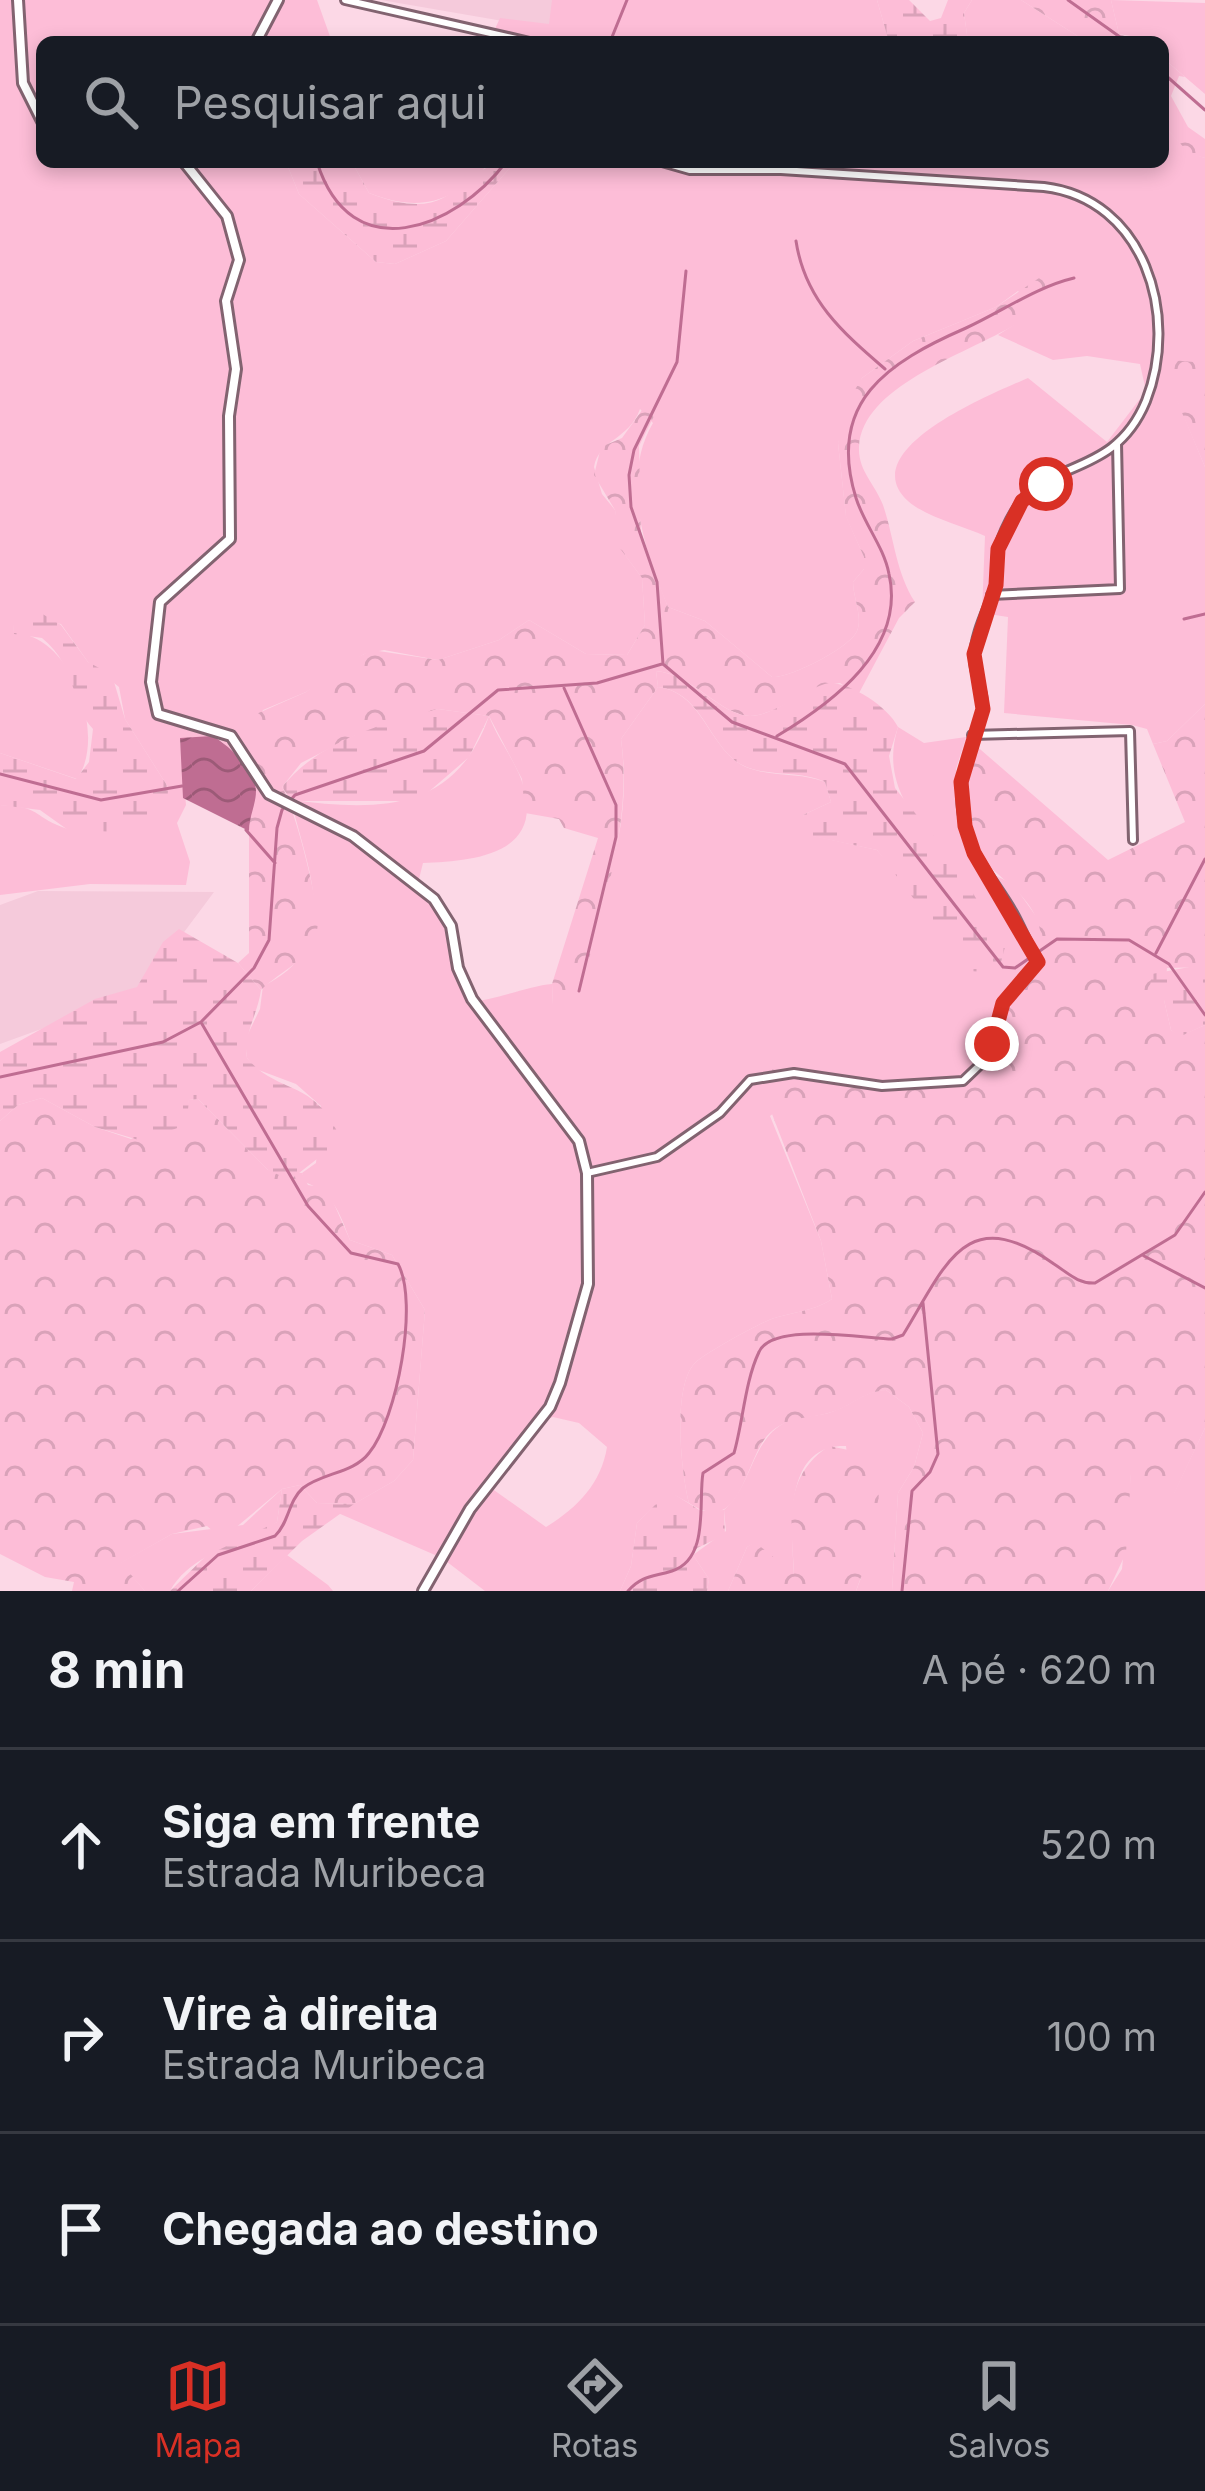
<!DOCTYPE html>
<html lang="pt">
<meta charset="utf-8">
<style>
:root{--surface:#171b24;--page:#20242c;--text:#f1f3f6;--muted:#9ea1a6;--line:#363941;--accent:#d93025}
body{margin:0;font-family:Inter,sans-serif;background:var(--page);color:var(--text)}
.stop{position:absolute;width:36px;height:36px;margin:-27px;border:9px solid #d93025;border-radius:50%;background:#fff}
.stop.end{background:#d93025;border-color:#fff;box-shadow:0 3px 12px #0008}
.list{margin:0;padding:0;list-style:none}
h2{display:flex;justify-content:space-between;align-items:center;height:156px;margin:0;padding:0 48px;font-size:51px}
h2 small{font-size:39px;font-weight:400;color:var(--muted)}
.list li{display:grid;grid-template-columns:78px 1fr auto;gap:36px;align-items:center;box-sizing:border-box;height:192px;padding:0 48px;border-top:3px solid var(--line)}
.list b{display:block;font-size:45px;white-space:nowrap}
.list p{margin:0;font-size:39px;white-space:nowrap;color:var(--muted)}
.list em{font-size:39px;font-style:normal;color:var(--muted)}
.icon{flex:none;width:66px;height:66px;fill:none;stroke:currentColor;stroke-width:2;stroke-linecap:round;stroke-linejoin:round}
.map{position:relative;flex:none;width:1205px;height:1591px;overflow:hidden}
.search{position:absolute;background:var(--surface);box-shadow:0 6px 18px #0003;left:36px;right:36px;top:36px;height:132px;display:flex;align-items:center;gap:30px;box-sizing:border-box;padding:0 42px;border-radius:18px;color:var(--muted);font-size:45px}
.sheet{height:732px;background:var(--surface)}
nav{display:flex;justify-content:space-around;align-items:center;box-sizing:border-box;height:168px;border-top:3px solid var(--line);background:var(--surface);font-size:33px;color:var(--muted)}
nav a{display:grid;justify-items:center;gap:6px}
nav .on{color:var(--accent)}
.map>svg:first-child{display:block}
.built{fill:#f5cadb}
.green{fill:#fdbdd7;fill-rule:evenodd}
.forest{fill:url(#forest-crowns)}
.wetland{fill:url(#wetland-marsh)}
.water{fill:url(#water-waves)}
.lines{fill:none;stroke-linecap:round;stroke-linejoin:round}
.stream{stroke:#bf6d92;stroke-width:3}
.minor-casing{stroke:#826370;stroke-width:12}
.tertiary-casing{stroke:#826370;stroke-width:14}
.minor{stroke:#fff;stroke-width:6}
.tertiary{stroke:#fff;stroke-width:8}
.route{stroke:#d93025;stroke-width:15}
</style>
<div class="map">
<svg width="1205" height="1591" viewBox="0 0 1205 1591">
<defs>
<pattern id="forest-crowns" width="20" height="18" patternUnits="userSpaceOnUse" patternTransform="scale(3)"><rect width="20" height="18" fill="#fdbdd7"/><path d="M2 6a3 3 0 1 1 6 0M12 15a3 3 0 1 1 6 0" fill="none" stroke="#d9a2b9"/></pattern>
<pattern id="wetland-marsh" width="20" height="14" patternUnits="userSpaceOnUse" patternTransform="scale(3)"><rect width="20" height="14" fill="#fdbdd7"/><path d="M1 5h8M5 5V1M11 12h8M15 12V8" fill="none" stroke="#d9a2b9"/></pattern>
<pattern id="water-waves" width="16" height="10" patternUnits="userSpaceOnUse" patternTransform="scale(3)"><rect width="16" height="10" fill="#bf6d92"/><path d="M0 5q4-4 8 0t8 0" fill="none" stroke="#9c5a77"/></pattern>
</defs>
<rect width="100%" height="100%" fill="#fcd8e6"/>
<path class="built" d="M381 0H566L560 31Z
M38 891 214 892 138 994 0 1044V905Z"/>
<path class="green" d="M0 0H317L332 42H42V162H286L299 194 376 262 395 264 446 241 515 162H1163V125L1190 153 1205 158V363H1162L1205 467V704L1167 741 1153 744 1147 729 1132 725 1004 713 1008 617 982 613 985 536C963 526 926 517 908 501 851 449 999 391 1028 378L1107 442 1146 391 1140 364 1087 356 1053 360 998 335 1037 310 1018 291 996 307 913 341 862 378 838 443 846 516 864 557V569L853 582C853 597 863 617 857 631 850 648 788 679 772 677L705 621 668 607C645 552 620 479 653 423L640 409C629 440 599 439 594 467L602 494 615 510 623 552 642 578 645 625 627 655 586 654 529 620 499 640 438 660 384 650 364 654 306 692 263 710 238 758 220 740 180 738 186 805 177 823 190 862 186 885 90 884 0 895V805C42 807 31 815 62 827 95 840 139 802 168 787L125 719 119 687 88 662 61 624 13 615 14 633C73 635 107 737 77 779L0 753Z
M552 0H877L889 42H489L500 18 549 24Z
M972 0H1021L1087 42H968L964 13Z
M1111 0 1205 3V94L1163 58V42L1119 34Z
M352 162H490C453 203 420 213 369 193Z
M658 687C698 692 706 735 733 759 758 780 796 770 825 782L831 802 803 815 814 836 877 850 908 887 978 903C945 840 874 804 898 727L924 743 966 737 956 769V805L990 873 1013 884 1043 926V957L994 1015 987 1050 971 1073 948 1084 817 1079 770 1116 821 1241 832 1299C813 1312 790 1312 769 1320 755 1326 705 1353 695 1363 672 1386 681 1473 689 1503L669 1492 637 1523 631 1566 620 1591H485L442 1558 338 1513 394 1481 413 1460 425 1310 392 1255 350 1240C339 1211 333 1193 305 1182L302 1173 316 1163 321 1106 296 1084 256 1069 247 1058 245 1040 260 1009 263 986C346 946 307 870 291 800 378 811 455 813 489 716 498 740 516 761 523 785 545 856 470 861 423 863L419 879 444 905 455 975 466 1001C485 1004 527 986 552 984L553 1005C597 920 635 837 621 739ZM553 1417 579 1423 607 1447C601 1484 577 1508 546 1527L491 1488 539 1422Z
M886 1390 909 1407 923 1433 914 1467 898 1493 892 1591H856L861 1578 846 1446C781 1444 792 1533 794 1576L755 1543 747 1547 728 1591H707L709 1579 693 1555 726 1531 724 1510C753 1485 751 1438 788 1421 803 1415 820 1417 834 1411 854 1404 864 1391 886 1390Z
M1205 1428V1591H1108L1122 1569 1131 1473 1174 1493Z
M282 1489 277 1522C243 1545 191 1552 170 1591H145L120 1563 172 1534 243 1525Z
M287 1555 328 1585 333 1591H251Z"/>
<path class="forest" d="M1021 0H1111L1119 34 1142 42H1087Z
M1163 58 1185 77 1179 76 1171 96 1188 127 1205 139V158L1190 154 1163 125Z
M1048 272 1060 274C1065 336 864 360 859 447 858 471 875 484 883 505 894 537 896 573 915 602L899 618 858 695 840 683C808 687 777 715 750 716 722 716 692 674 656 671L658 687 621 739C633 827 600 911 580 994L572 1004 553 1005 552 984 598 838 564 828 559 819 525 813 522 779 489 716 438 709 354 736 301 763 282 787C294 805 322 911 317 930 309 962 280 971 261 990L238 963 249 953V815L256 791 238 758 252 716 306 692 336 668 372 650 438 660 499 640 529 620 586 654 627 655 645 625 642 578 619 547 615 510 594 475 601 447 622 438 645 406 654 416 639 446 641 537 668 607 705 621 772 677C788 679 850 648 857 631 863 617 853 597 853 582L864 569V557L846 517 838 443 844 408 862 378 913 341 996 307Z
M1171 360 1205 363V467L1161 363Z
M1205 704V967L1167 968 1164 1000 1171 1030 1180 1036 1205 1025V1428L1174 1494 1131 1474 1126 1553 1108 1591H892L898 1493 914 1467 923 1433 909 1407 886 1390C864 1392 854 1404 835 1411 813 1419 791 1415 772 1431 744 1453 744 1540 689 1503 681 1473 672 1386 695 1363 705 1353 755 1326 769 1320 790 1312 813 1312 832 1299L821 1241 757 1075 766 1068 817 1079 948 1084 978 1065 999 1002 1042 957C1049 858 919 887 966 737L1108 860 1185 822 1153 744 1167 741Z
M42 1098 95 1127 131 1139 185 1112 189 1100 198 1099 268 1170 302 1173 308 1185 327 1188 350 1240 392 1255 425 1310 413 1460 394 1481 354 1504 317 1503 300 1485 282 1489 222 1539 207 1526 172 1534 121 1563 145 1591H72L74 1582 45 1577 0 1554V1121L18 1105Z
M829 1446 868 1454C892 1490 870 1553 856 1591H728L747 1547 755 1542 794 1574C792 1524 781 1478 829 1446Z"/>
<path class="wetland" d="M877 0H909L930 21 941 18 948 0H972L964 13 968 42H889Z
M286 162H352L369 193C463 230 451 162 515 162L446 241 395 264 376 262 299 194Z
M29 606 61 625 88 662 112 675 125 719 168 787 167 816 148 833 68 830 40 810 0 805V753L76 779 89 762 93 729C70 705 79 669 42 638L14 634 12 615Z
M656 671C691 674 722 716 750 716 777 715 802 689 829 683 852 683 888 707 898 727L889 756 895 788 955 863 1005 947 1001 962 988 972 968 971 877 850 807 835 803 815 831 802 825 782C796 768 758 780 733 759 706 735 699 692 658 687Z
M438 709 489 716 469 757 418 801H302L291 800 282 787C319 741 383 723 438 709Z
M179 929 238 963 261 990C258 1013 243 1035 247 1058 277 1094 313 1079 338 1133L335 1145 290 1180 268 1170 198 1099 189 1100 187 1119 180 1127 142 1141 95 1127 42 1098 18 1105 0 1121V1052L95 999 137 987 163 942Z
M1200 965 1205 967V1025L1179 1037 1171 1030 1164 1000 1150 986 1152 974Z
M300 1485 317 1503 354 1504 302 1541 251 1591H170L206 1556 277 1522 282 1489Z
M669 1491 701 1511 724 1510 725 1535 697 1548 693 1555 709 1579 707 1591H620L631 1566 637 1523Z"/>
<path class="water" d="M212 736C228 744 255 770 256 791 256 804 249 817 249 831L183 798 180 738Z"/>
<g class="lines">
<path class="stream" d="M1068 0 1127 42
M610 42 627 0
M1163 73 1205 110
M317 162C351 270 455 229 506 162
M796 241C805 300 842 332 885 369
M686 271 677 362 634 450 629 475 631 507 657 582 663 664 732 722 845 764 1003 967 1015 968 1057 939 1129 940 1169 964 1205 1015
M1184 619 1205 614
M564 688 616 805V837L579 991
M777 736C832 703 906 649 889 574 884 547 864 524 856 498 826 402 888 362 966 328 1001 312 1036 287 1074 278
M0 774 101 800 182 786
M246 830 275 863
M1156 953 1205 859
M0 1077 163 1042 201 1022 254 968 269 940 277 828 282 810 295 795 424 751 498 690 597 683 662 664
M1144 1256 1205 1288
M178 1591 218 1555 275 1536C289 1523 288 1501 303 1488 322 1473 354 1473 369 1453 397 1419 419 1302 398 1264L351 1253 308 1206 202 1024
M628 1591C642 1575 653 1577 672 1571 710 1559 698 1501 703 1473L734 1453C743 1422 745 1381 759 1352 772 1322 862 1338 892 1339L903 1335C946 1265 965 1201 1054 1264 1068 1273 1078 1284 1095 1283L1175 1235 1205 1192
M902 1591 912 1491 930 1472 938 1454 923 1303"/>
<defs>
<path id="minor" d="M345 0 530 42
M991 595 1120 589 1117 443
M972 735 1130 731 1133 840
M587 1173 657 1157 720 1113 750 1080 794 1073 882 1086 963 1081 987 1058 1003 1002 1038 962C1028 946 1022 929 1013 913 997 884 973 860 965 826 953 776 973 755 982 710 986 692 973 676 974 657 975 632 987 611 995 588 998 579 996 570 996 561 998 542 1010 517 1021 502 1051 460 1115 476 1146 401 1180 315 1144 199 1044 187L781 170H690L662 162"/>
<path id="tertiary" d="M18 0 23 83 42 121
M256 42 278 0
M184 162 227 216 239 260 226 301 236 369 229 416 230 539 160 602 151 682 158 714 231 736 269 794 353 836 434 899 451 926 458 968 472 999 579 1141 587 1173 588 1284 560 1383 550 1407 470 1509 423 1591"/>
</defs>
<use href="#minor" class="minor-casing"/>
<use href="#tertiary" class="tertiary-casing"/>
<use href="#minor" class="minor"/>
<use href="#tertiary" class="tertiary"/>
</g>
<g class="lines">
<path class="route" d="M992 1044 1003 1003 1038 962 974 853 965 826 961 782 983 709 974 654 996 585 998 549 1022 501 1046 484"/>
</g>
</svg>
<div class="stop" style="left:1046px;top:484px"></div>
<div class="stop end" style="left:992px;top:1044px"></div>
<div class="search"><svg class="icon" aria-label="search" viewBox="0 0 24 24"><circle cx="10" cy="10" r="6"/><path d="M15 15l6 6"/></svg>Pesquisar aqui</div>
</div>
<section class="sheet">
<h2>8 min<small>A pé · 620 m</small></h2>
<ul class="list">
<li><svg class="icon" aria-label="ahead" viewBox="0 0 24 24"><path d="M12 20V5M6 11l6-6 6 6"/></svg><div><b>Siga em frente</b><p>Estrada Muribeca</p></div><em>520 m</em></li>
<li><svg class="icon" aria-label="right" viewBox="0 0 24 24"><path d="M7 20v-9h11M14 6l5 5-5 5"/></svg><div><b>Vire à direita</b><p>Estrada Muribeca</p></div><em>100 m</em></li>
<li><svg class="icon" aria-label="arrive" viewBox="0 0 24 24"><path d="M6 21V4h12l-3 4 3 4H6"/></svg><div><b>Chegada ao destino</b></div></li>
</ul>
</section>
<nav>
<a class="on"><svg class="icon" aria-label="map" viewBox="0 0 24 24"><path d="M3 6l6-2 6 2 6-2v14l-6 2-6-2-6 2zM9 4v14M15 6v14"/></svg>Mapa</a>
<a><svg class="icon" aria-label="directions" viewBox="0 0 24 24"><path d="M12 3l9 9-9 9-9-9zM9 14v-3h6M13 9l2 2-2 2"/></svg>Rotas</a>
<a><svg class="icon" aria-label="saved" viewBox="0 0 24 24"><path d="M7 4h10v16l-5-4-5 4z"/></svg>Salvos</a>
</nav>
